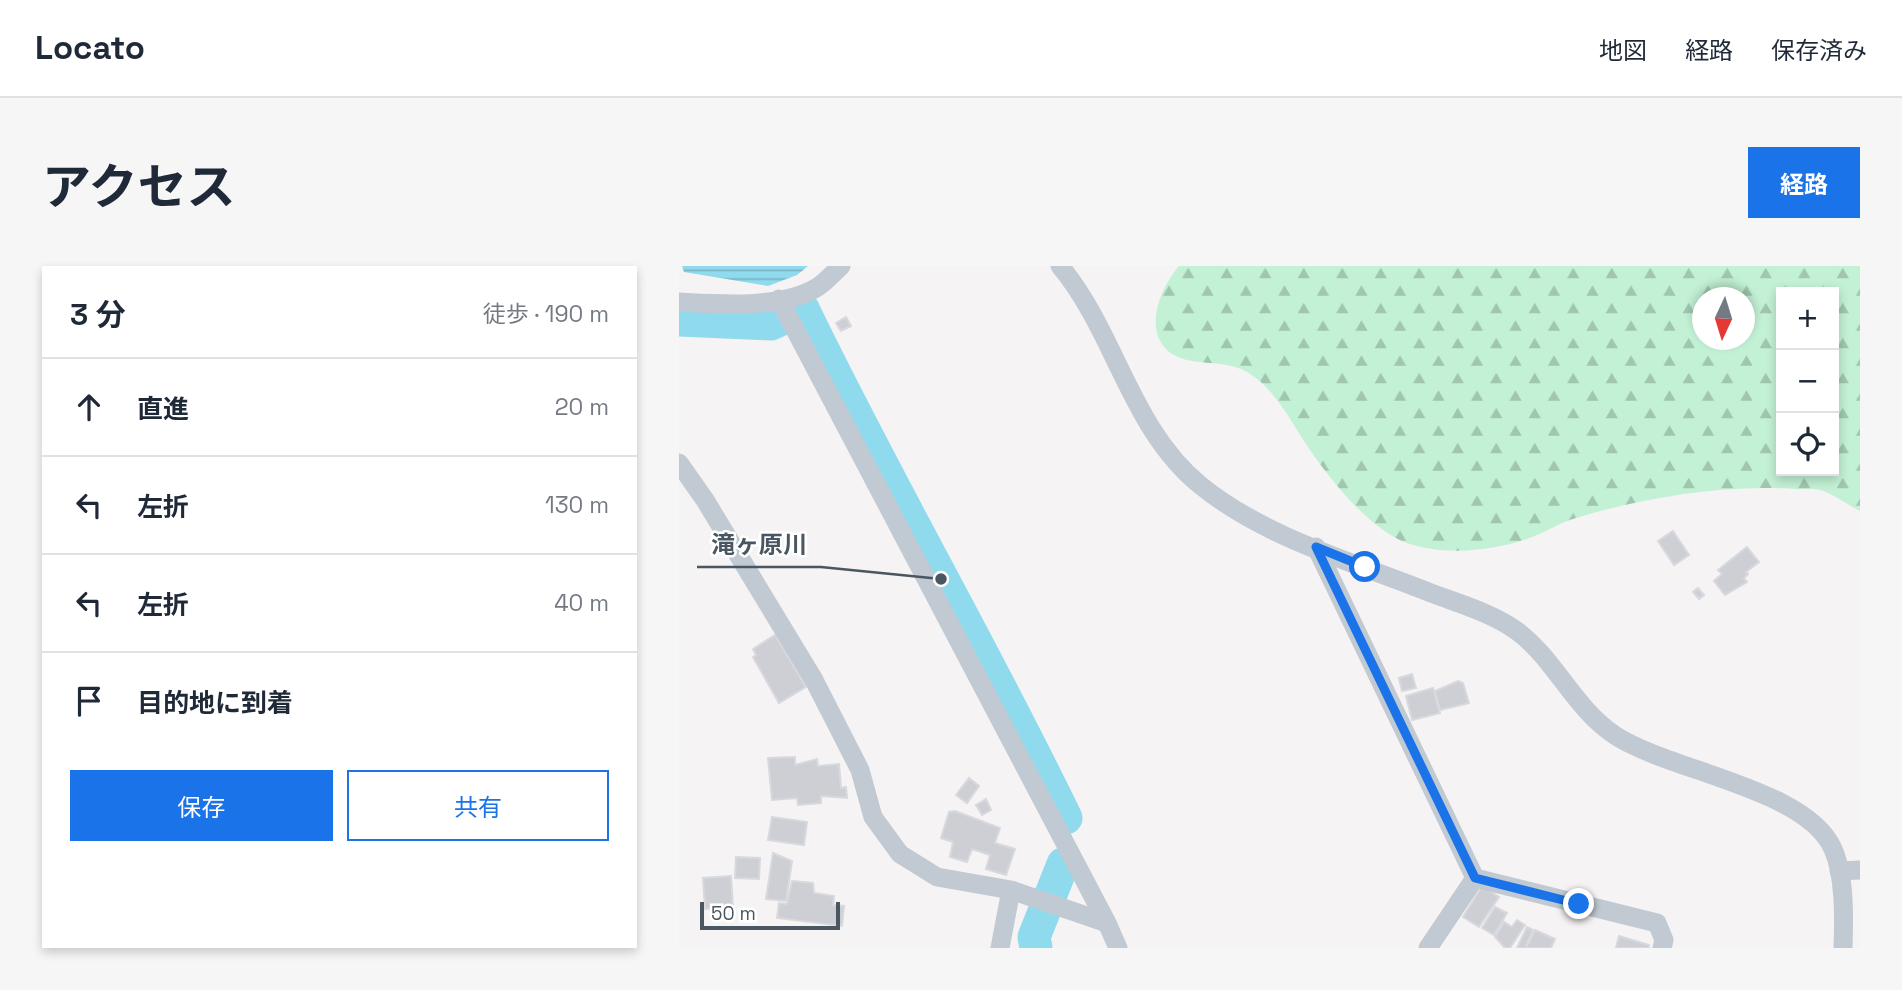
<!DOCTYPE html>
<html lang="ja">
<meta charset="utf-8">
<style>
:root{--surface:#fff;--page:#f6f6f7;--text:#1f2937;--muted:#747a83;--line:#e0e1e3;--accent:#1a73e8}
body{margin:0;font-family:"Space Grotesk","Noto Sans JP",sans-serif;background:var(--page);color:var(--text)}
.controls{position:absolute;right:21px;top:21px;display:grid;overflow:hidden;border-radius:0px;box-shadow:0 4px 10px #0003}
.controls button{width:63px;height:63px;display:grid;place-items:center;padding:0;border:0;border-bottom:2px solid var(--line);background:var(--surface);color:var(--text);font:35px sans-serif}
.compass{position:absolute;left:1013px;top:21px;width:63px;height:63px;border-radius:50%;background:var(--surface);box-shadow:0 4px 10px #0003;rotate:184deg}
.scale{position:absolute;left:21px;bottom:18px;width:140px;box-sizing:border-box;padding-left:7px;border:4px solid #4a5661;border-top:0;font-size:19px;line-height:24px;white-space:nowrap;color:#4a5661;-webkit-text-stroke:5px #fff;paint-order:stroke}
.stop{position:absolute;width:21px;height:21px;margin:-16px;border:5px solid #1a73e8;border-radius:50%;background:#fff}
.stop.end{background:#1a73e8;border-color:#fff;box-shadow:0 2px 7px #0008}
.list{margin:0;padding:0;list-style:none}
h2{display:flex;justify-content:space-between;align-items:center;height:91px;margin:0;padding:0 28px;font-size:30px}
h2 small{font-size:23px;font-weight:400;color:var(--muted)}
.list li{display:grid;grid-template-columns:46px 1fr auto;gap:21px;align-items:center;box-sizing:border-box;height:98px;padding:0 28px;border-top:2px solid var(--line)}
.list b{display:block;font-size:26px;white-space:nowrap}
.list em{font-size:23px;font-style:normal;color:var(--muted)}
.actions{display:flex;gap:14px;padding:21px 28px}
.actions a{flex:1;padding:16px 0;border:2px solid var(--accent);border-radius:0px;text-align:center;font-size:24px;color:var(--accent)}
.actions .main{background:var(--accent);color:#fff}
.icon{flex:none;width:38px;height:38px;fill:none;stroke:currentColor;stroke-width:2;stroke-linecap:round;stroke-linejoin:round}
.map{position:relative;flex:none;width:1181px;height:682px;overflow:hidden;border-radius:0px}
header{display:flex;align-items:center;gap:42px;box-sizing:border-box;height:98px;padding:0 35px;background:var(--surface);border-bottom:2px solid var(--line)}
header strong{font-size:33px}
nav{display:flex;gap:38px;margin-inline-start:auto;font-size:24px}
.intro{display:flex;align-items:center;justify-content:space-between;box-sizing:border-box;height:168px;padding:0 42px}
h1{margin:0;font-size:49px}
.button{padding:18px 32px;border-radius:0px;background:var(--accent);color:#fff;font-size:24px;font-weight:700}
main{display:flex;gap:42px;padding:0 42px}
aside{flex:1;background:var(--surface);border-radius:0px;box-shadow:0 4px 10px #0003}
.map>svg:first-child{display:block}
.forest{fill:url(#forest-firs);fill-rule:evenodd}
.water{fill:url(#water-rules)}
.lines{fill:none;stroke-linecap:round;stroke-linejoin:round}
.river{stroke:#90daee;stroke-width:33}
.building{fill:#cdcfd5;stroke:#d7d9de;stroke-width:2}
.minor{stroke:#c1cad2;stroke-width:19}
.route{stroke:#1a73e8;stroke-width:9}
.leader{fill:none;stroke:#4a5661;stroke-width:2.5}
.callout-dot{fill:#4a5661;stroke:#fff;stroke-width:2.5}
.callout-label{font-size:24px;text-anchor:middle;font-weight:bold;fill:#4a5661;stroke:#fff;stroke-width:5;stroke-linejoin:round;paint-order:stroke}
</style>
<header>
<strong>Locato</strong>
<nav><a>地図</a><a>経路</a><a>保存済み</a></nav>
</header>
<div class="intro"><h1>アクセス</h1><a class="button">経路</a></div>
<main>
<aside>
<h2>3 分<small>徒歩 · 190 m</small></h2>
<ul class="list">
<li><svg class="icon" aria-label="ahead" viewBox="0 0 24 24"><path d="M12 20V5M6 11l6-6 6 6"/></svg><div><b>直進</b></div><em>20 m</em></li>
<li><svg class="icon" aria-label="left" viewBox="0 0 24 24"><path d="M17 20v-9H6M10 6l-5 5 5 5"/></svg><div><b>左折</b></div><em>130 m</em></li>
<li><svg class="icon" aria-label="left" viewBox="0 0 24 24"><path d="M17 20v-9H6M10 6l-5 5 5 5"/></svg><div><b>左折</b></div><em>40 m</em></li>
<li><svg class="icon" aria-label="arrive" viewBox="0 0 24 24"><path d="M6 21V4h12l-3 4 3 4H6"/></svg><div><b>目的地に到着</b></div></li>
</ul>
<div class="actions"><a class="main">保存</a><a>共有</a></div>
</aside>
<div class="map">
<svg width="1181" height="682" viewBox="0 0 1181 682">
<defs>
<pattern id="forest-firs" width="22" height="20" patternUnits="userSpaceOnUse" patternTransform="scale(1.75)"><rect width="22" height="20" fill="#c3f1d5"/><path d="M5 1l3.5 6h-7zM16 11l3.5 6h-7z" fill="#a0c6b0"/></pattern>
<pattern id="water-rules" width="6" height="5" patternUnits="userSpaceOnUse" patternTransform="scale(1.75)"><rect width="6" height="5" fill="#90daee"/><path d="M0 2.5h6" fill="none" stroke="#78b4c4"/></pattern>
</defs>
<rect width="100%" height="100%" fill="#f5f3f3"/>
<path class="forest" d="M500 0H1181V245C1169 239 1156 229 1144 225 1136 222 1126 223 1117 223 1046 218 966 231 897 252 880 257 865 267 848 273 813 285 765 290 728 277 692 264 654 217 633 187 613 159 592 111 556 101 538 95 517 99 499 91 460 73 480 23 500 0ZM1102 26H1155V205H1102ZM1024 32H1066V74H1024Z"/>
<path class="water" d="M3 0H129L118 9 89 20 5 6Z"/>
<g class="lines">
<path class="river" d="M0 54 92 58 124 43C207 215 304 380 387 552
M357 682 355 671 384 598"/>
</g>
<path class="building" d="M167 51 172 60 162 65 157 57Z
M994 265 1010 289 995 299 979 275Z
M1068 281 1080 296 1067 306 1069 308 1065 312 1068 316 1046 329 1035 315 1043 308 1039 304Z
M1019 322 1025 329 1020 333 1014 326Z
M96 369 127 421 100 437 74 391 77 389 74 383Z
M733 408 737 422 723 425 720 412Z
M779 415 784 417 790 437 761 444 756 425Z
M754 422 761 447 733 454 727 430Z
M116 491V499L138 493 139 500 160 498 162 522 167 521 168 532 142 530V537L119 539 118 532 93 534 89 492Z
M290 512 300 520 288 537 277 529Z
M307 533 312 544 303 549 297 539Z
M276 545 321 562 316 577 336 583 327 609 307 603 311 589 293 583 288 596 271 591 274 576 262 572 270 546Z
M93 551 128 556 125 579 89 574Z
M94 587 113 595 107 635 87 633Z
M57 591 81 592 80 613 56 612Z
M52 610 54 641 26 643 24 612Z
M113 615 134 617 135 627 155 630 154 639 165 640 163 660 98 652 100 637 108 638Z
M803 620 820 631 800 661 784 651Z
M816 641 828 647 815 669 803 662Z
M838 654 846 659 831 682H826L816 671 825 656 833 661Z
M848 661 854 664 846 682H838Z
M856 664 876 673 872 682H847Z
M940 670 970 679V682H937Z"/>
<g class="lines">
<path class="minor" d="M381 0C437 67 451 162 521 219 586 272 675 296 752 327 781 338 813 347 838 365 877 394 895 443 937 470 994 506 1128 523 1154 583 1166 610 1165 652 1164 682
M100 33 428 657
M0 36C39 38 102 43 137 22 146 17 154 7 162 0
M0 197 26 234 135 414 181 504 194 551 221 588 258 611 332 624 428 657 439 682
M637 281 796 612
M1160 605 1181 604
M796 612 978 657 985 674 983 682
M321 682 332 624
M749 682 796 612"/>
</g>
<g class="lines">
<path class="route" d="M686 301 637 281 796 612 900 638"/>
</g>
<path class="leader" d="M262 313L142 301H18"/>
<circle class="callout-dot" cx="262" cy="313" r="7"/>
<g class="callout-label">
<text x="80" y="287">滝ヶ原川</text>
</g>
</svg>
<div class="controls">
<button>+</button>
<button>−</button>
<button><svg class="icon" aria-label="locate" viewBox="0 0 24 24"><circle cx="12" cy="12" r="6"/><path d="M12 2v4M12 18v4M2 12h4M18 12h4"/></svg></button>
</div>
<svg class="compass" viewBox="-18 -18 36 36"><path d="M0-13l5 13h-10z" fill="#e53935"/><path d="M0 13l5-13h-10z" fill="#747a83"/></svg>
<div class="scale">50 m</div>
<div class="stop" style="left:686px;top:301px"></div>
<div class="stop end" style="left:900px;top:638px"></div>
</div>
</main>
